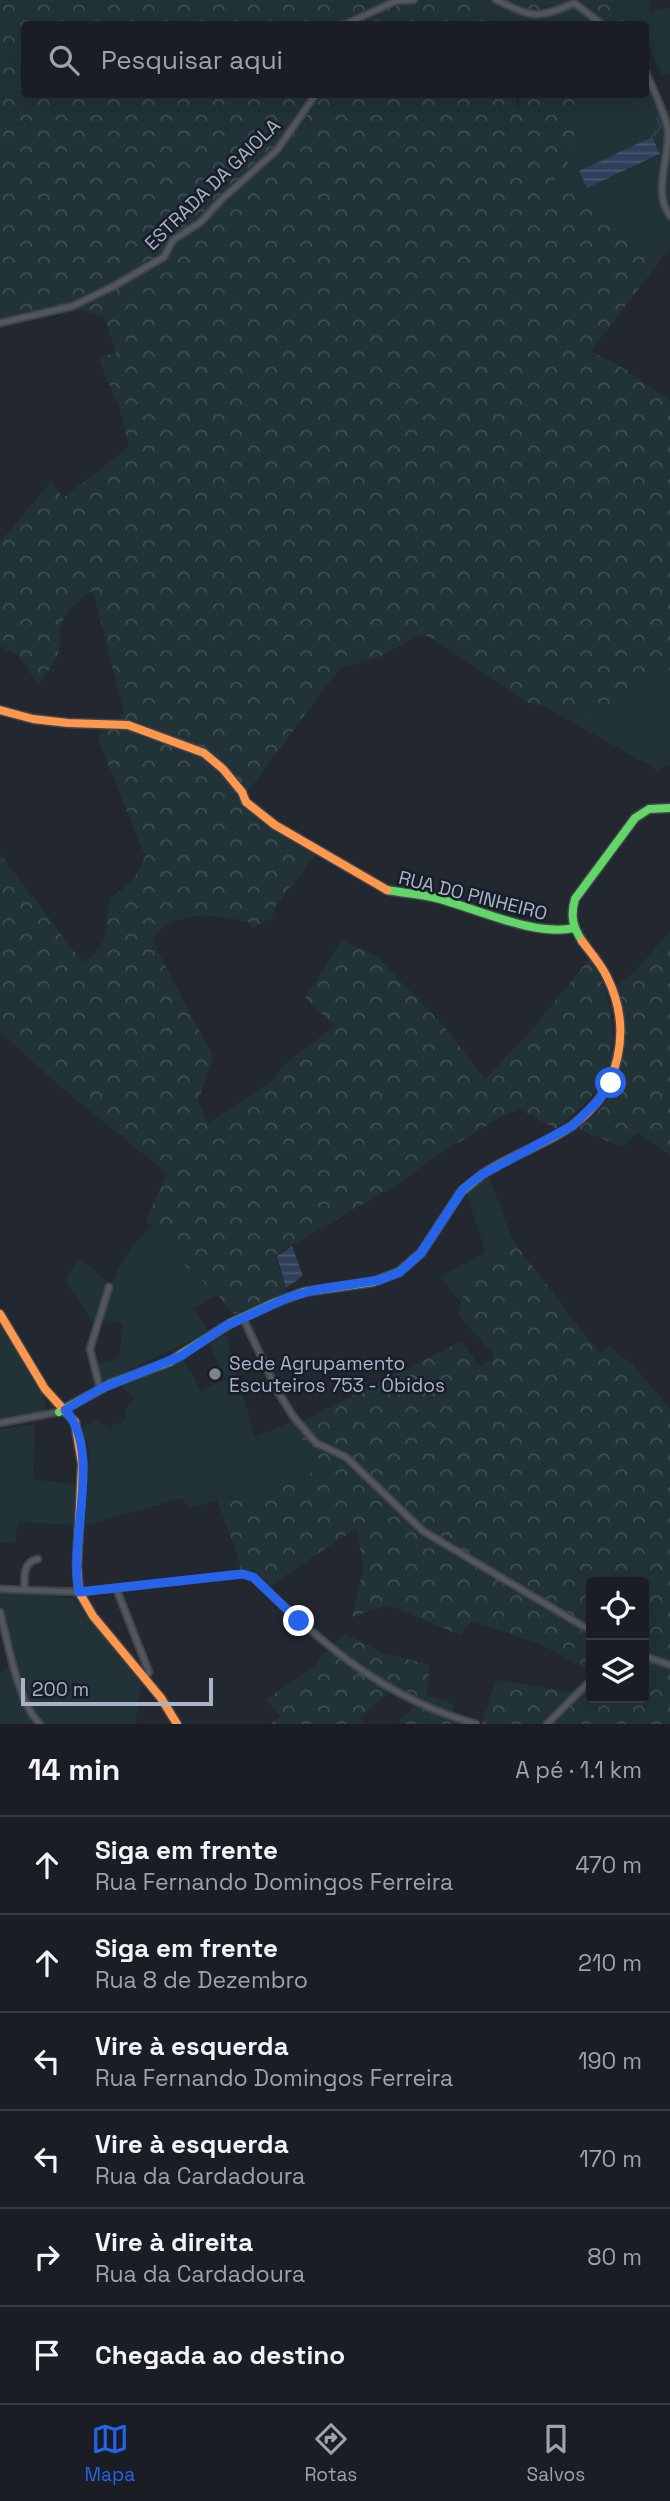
<!DOCTYPE html>
<html lang="pt">
<meta charset="utf-8">
<style>
:root{--surface:#1a1e24;--page:#272b31;--text:#f1f3f6;--muted:#9fa2a6;--line:#383c41;--accent:#2563eb}
body{margin:0;font-family:"Space Grotesk",sans-serif;background:var(--page);color:var(--text)}
.controls{position:absolute;right:21px;bottom:21px;display:grid;overflow:hidden;border-radius:7px;box-shadow:0 7px 28px #0002}
.controls button{width:63px;height:63px;display:grid;place-items:center;padding:0;border:0;border-bottom:2px solid var(--line);background:var(--surface);color:var(--text);font:35px sans-serif}
.scale{position:absolute;left:21px;bottom:18px;width:192px;box-sizing:border-box;padding-left:7px;border:4px solid #aab3c4;border-top:0;font-size:19px;line-height:24px;white-space:nowrap;color:#aab3c4;-webkit-text-stroke:5px #171e2a;paint-order:stroke}
.stop{position:absolute;width:21px;height:21px;margin:-16px;border:5px solid #2563eb;border-radius:50%;background:#fff}
.stop.end{background:#2563eb;border-color:#fff;box-shadow:0 2px 7px #0008}
.list{margin:0;padding:0;list-style:none}
h2{display:flex;justify-content:space-between;align-items:center;height:91px;margin:0;padding:0 28px;font-size:30px}
h2 small{font-size:23px;font-weight:400;color:var(--muted)}
.list li{display:grid;grid-template-columns:46px 1fr auto;gap:21px;align-items:center;box-sizing:border-box;height:98px;padding:0 28px;border-top:2px solid var(--line)}
.list b{display:block;font-size:26px;white-space:nowrap}
.list p{margin:0;font-size:23px;white-space:nowrap;color:var(--muted)}
.list em{font-size:23px;font-style:normal;color:var(--muted)}
.icon{flex:none;width:38px;height:38px;fill:none;stroke:currentColor;stroke-width:2;stroke-linecap:round;stroke-linejoin:round}
.map{position:relative;flex:none;width:670px;height:1724px;overflow:hidden}
.search{position:absolute;background:var(--surface);box-shadow:0 7px 28px #0002;left:21px;right:21px;top:21px;height:77px;display:flex;align-items:center;gap:18px;box-sizing:border-box;padding:0 24px;border-radius:7px;color:var(--muted);font-size:26px}
.sheet{height:679px;background:var(--surface)}
nav{display:flex;justify-content:space-around;align-items:center;box-sizing:border-box;height:98px;border-top:2px solid var(--line);background:var(--surface);font-size:19px;color:var(--muted)}
nav a{display:grid;justify-items:center;gap:4px}
nav .on{color:var(--accent)}
.map>svg:first-child{display:block}
.grass{fill:#213337;fill-rule:evenodd}
.forest{fill:url(#forest-crowns)}
.water{fill:url(#water-rules)}
.lines{fill:none;stroke-linecap:round;stroke-linejoin:round}
.stream{stroke:#2f405a;stroke-width:2}
.street-casing{stroke:#40444b;stroke-width:9}
.fast-casing{stroke:#40444b;stroke-width:11}
.slow-casing{stroke:#40444b;stroke-width:11}
.street{stroke:#52575f;stroke-width:5}
.fast{stroke:#63d668;stroke-width:8}
.slow{stroke:#ff974d;stroke-width:8}
.route{stroke:#2563eb;stroke-width:9}
.poi-dot{fill:#7b8290;stroke:#171e2a;stroke-width:2.5}
.labels{text-anchor:middle;stroke-width:5;stroke-linejoin:round;paint-order:stroke}
.street-label{font-size:19px;fill:#aab3c4;stroke:#171e2a}
.poi-label{font-size:19px;fill:#aab3c4;stroke:#171e2a;text-anchor:start}
</style>
<div class="map">
<svg width="670" height="1724" viewBox="0 0 670 1724">
<defs>
<pattern id="forest-crowns" width="20" height="18" patternUnits="userSpaceOnUse" patternTransform="scale(1.75)"><rect width="20" height="18" fill="#213337"/><path d="M2 6a3 3 0 1 1 6 0M12 15a3 3 0 1 1 6 0" fill="none" stroke="#3f4e52"/></pattern>
<pattern id="water-rules" width="6" height="5" patternUnits="userSpaceOnUse" patternTransform="scale(1.75)"><rect width="6" height="5" fill="#2f405a"/><path d="M0 2.5h6" fill="none" stroke="#4a5970"/></pattern>
</defs>
<rect width="100%" height="100%" fill="#232830"/>
<path class="grass" d="M490 0 574 4 601 24H498Z
M623 0H655L649 2 650 11 670 8V74L662 76 653 55 646 24H627V20L614 14Z
M646 74 661 111 670 110V248L659 262 607 214 553 182 567 168 579 112 571 95 646 94ZM652 137 660 155 587 188 579 171Z
M655 661 670 672V765L661 767 659 771 547 708 581 715Z
M489 1177 513 1241 498 1248 492 1265 466 1285 461 1302 439 1277 486 1252 466 1193Z
M151 1227 217 1294 193 1309 209 1332 103 1382 96 1365 119 1358 123 1324 99 1319 96 1327 65 1281 79 1257 110 1284 133 1244Z
M0 1324 46 1401 45 1408 40 1412 0 1418Z
M226 1335 255 1437 296 1420 299 1422 294 1425 306 1446 326 1466 252 1498 244 1504 241 1493 188 1509 183 1498 85 1525 88 1484 87 1470 90 1462 88 1442 83 1437 82 1428 97 1420 110 1428 117 1422 121 1426 127 1416 124 1411 134 1399 121 1385 184 1360 201 1391 226 1379 209 1344Z
M35 1424 33 1479 75 1485 74 1525 18 1522 15 1543 0 1542V1429Z
M0 1590 74 1599 141 1683 136 1719 137 1724H0V1672L14 1663 0 1612Z"/>
<path class="forest" d="M0 0H490L498 24H24V94H514L520 114 519 95H571L579 112 567 168 553 182 607 214 659 262 591 351 620 366 670 401V671L655 661 645 688 613 705 581 715 528 703 434 639 420 634 379 657 339 669 242 799 319 851 276 905 272 918 251 929V923C218 914 174 908 152 940L213 1056 198 1102 208 1123 271 1082 286 1063 335 1026 305 998 342 939 377 957 441 1023 485 1079 530 1032 591 957C610 990 625 1053 599 1087 587 1103 570 1116 556 1129L519 1109 499 1118 433 1158 400 1183 275 1255 287 1293 234 1314 217 1294 179 1260 146 1220 167 1173 62 1088 0 1032V854L83 963C117 937 100 929 111 897 130 886 138 876 145 856L98 739 107 726 124 713 93 591C80 598 65 610 61 626 58 634 61 644 58 653 54 665 45 675 38 685L19 656 0 647V542L51 482 63 498 129 447 120 410 98 357 116 353 104 317 74 309 0 326Z
M496 0H623L614 14 627 20V24H601L574 4 555 12 532 17Z
M670 931V1155L637 1132 623 1147 578 1129C586 1122 596 1115 602 1107 631 1073 623 1027 617 986L634 973Z
M513 1241 599 1353 609 1346C618 1351 617 1357 629 1361L670 1408V1724H482L496 1680 571 1692 591 1674V1698H644V1582H591V1673L541 1644 472 1622 460 1635 389 1605 352 1617 364 1567 356 1528 265 1589 253 1577 242 1574 236 1550 217 1500 242 1493 245 1504 252 1498 326 1466 306 1446 294 1425 462 1341 480 1368 495 1356 458 1314 466 1285 492 1265 498 1248Z
M344 1633 381 1652 430 1665 426 1694 455 1705 452 1716 476 1724H397L418 1703 393 1689 360 1717 366 1724H270L280 1717 267 1699 315 1666 328 1646 332 1649Z"/>
<path class="water" d="M652 137 660 154 587 188 579 171Z
M292 1246 303 1276 286 1288 277 1256Z"/>
<g class="lines">
<path class="stream" d="M652 137 661 127 657 119 661 114"/>
<defs>
<path id="street" d="M496 0C533 17 535 20 574 3L602 24
M346 24 396 1 414 0
M646 73C654 90 664 111 668 130 670 157 652 192 670 216
M0 323 73 306 114 286 164 257 173 240 201 222 222 199 277 150 316 94
M243 1318 278 1392 293 1416 316 1443 346 1457 423 1531 591 1631
M100 1389 90 1349 109 1287
M0 1423 59 1412
M116 1588 149 1672 145 1678
M0 1589 79 1592 242 1574 253 1577C323 1644 381 1697 476 1724
M24 1590C25 1577 22 1562 38 1559
M0 1612C8 1641 18 1704 40 1724
M644 1656 670 1665
M547 1724 591 1680"/>
<path id="fast" d="M387 890C403 893 420 894 436 898 476 908 534 937 574 928
M582 941C573 927 570 916 575 899L635 818 649 809 670 808
M59 1412 110 1384 169 1362 231 1323 274 1303 304 1292 373 1282 399 1272 421 1253 461 1192 483 1174"/>
<path id="slow" d="M0 710 33 719 68 723 128 725 204 753 223 769 242 792 246 802 275 825 387 890
M483 1174C511 1155 545 1145 573 1125 620 1091 633 1029 607 977 601 964 591 953 582 941
M0 1314 45 1389 75 1422 82 1464 77 1566 79 1592 93 1616 161 1698 177 1724"/>
</defs>
<use href="#street" class="street-casing"/>
<use href="#fast" class="fast-casing"/>
<use href="#slow" class="slow-casing"/>
<use href="#street" class="street"/>
<use href="#fast" class="fast"/>
<use href="#slow" class="slow"/>
</g>
<g class="lines">
<path class="route" d="M299 1621 253 1577 242 1574 79 1592C68 1540 103 1450 65 1410L100 1389 181 1356 224 1327 287 1298 314 1290 379 1280 400 1272 421 1253 463 1189 481 1175 572 1126 597 1102 611 1083"/>
</g>
<circle class="poi-dot" cx="215" cy="1374" r="7"/>
<g class="labels">
<g class="street-label">
<text transform="translate(212 184) rotate(-44)" y="7">ESTRADA DA GAIOLA</text>
<text transform="translate(473 895) rotate(14)" y="7">RUA DO PINHEIRO</text>
</g>
<g class="poi-label">
<text x="229" y="1370">Sede Agrupamento<tspan x="229" dy="22">Escuteiros 753 - Óbidos</tspan></text>
</g>
</g>
</svg>
<div class="controls">
<button><svg class="icon" aria-label="locate" viewBox="0 0 24 24"><circle cx="12" cy="12" r="6"/><path d="M12 2v4M12 18v4M2 12h4M18 12h4"/></svg></button>
<button><svg class="icon" aria-label="layers" viewBox="0 0 24 24"><path d="M12 4l9 5-9 5-9-5zM3 14l9 5 9-5"/></svg></button>
</div>
<div class="scale">200 m</div>
<div class="stop" style="left:611px;top:1083px"></div>
<div class="stop end" style="left:299px;top:1621px"></div>
<div class="search"><svg class="icon" aria-label="search" viewBox="0 0 24 24"><circle cx="10" cy="10" r="6"/><path d="M15 15l6 6"/></svg>Pesquisar aqui</div>
</div>
<section class="sheet">
<h2>14 min<small>A pé · 1.1 km</small></h2>
<ul class="list">
<li><svg class="icon" aria-label="ahead" viewBox="0 0 24 24"><path d="M12 20V5M6 11l6-6 6 6"/></svg><div><b>Siga em frente</b><p>Rua Fernando Domingos Ferreira</p></div><em>470 m</em></li>
<li><svg class="icon" aria-label="ahead" viewBox="0 0 24 24"><path d="M12 20V5M6 11l6-6 6 6"/></svg><div><b>Siga em frente</b><p>Rua 8 de Dezembro</p></div><em>210 m</em></li>
<li><svg class="icon" aria-label="left" viewBox="0 0 24 24"><path d="M17 20v-9H6M10 6l-5 5 5 5"/></svg><div><b>Vire à esquerda</b><p>Rua Fernando Domingos Ferreira</p></div><em>190 m</em></li>
<li><svg class="icon" aria-label="left" viewBox="0 0 24 24"><path d="M17 20v-9H6M10 6l-5 5 5 5"/></svg><div><b>Vire à esquerda</b><p>Rua da Cardadoura</p></div><em>170 m</em></li>
<li><svg class="icon" aria-label="right" viewBox="0 0 24 24"><path d="M7 20v-9h11M14 6l5 5-5 5"/></svg><div><b>Vire à direita</b><p>Rua da Cardadoura</p></div><em>80 m</em></li>
<li><svg class="icon" aria-label="arrive" viewBox="0 0 24 24"><path d="M6 21V4h12l-3 4 3 4H6"/></svg><div><b>Chegada ao destino</b></div></li>
</ul>
</section>
<nav>
<a class="on"><svg class="icon" aria-label="map" viewBox="0 0 24 24"><path d="M3 6l6-2 6 2 6-2v14l-6 2-6-2-6 2zM9 4v14M15 6v14"/></svg>Mapa</a>
<a><svg class="icon" aria-label="directions" viewBox="0 0 24 24"><path d="M12 3l9 9-9 9-9-9zM9 14v-3h6M13 9l2 2-2 2"/></svg>Rotas</a>
<a><svg class="icon" aria-label="saved" viewBox="0 0 24 24"><path d="M7 4h10v16l-5-4-5 4z"/></svg>Salvos</a>
</nav>
